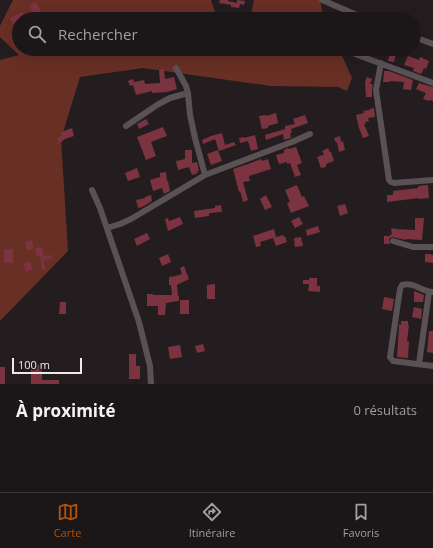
<!DOCTYPE html>
<html lang="fr">
<meta charset="utf-8">
<style>
:root{--surface:#1b1618;--page:#282325;--text:#f1f3f6;--muted:#a09fa2;--line:#393537;--accent:#b45309}
body{margin:0;font-family:"Open Sans",sans-serif;background:var(--page);color:var(--text)}
.scale{position:absolute;left:12px;bottom:10px;width:70px;box-sizing:border-box;padding-left:4px;border:2px solid #eee9eb;border-top:0;font-size:11px;line-height:14px;white-space:nowrap;color:#eee9eb;-webkit-text-stroke:3px #241d20;paint-order:stroke}
.list{margin:0;padding:0;list-style:none}
h2{display:flex;justify-content:space-between;align-items:center;height:52px;margin:0;padding:0 16px;font-size:17px}
h2 small{font-size:13px;font-weight:400;color:var(--muted)}
.icon{flex:none;width:22px;height:22px;fill:none;stroke:currentColor;stroke-width:2;stroke-linecap:round;stroke-linejoin:round}
.map{position:relative;flex:none;width:433px;height:384px;overflow:hidden}
.search{position:absolute;background:var(--surface);box-shadow:0 4px 16px #0002;left:12px;right:12px;top:12px;height:44px;display:flex;align-items:center;gap:10px;box-sizing:border-box;padding:0 14px;border-radius:22px;color:var(--muted);font-size:15px}
.sheet{height:108px;background:var(--surface)}
nav{display:flex;justify-content:space-around;align-items:center;box-sizing:border-box;height:56px;border-top:1px solid var(--line);background:var(--surface);font-size:11px;color:var(--muted)}
nav a{display:grid;justify-items:center;gap:2px}
nav .on{color:var(--accent)}
.map>svg:first-child{display:block}
.green{fill:#682f24}
.building{fill:#7c3340}
.lines{fill:none;stroke-linecap:round;stroke-linejoin:round}
.minor{stroke:#5a5155;stroke-width:6}
</style>
<div class="map">
<svg width="433" height="384" viewBox="0 0 433 384">
<rect width="100%" height="100%" fill="#241d20"/>
<path class="green" d="M13 0H211L215 12 251 15 254 0H320L324 19H19V49H337L343 58 352 78 347 91 338 87 271 86 143 68 80 77 61 139 68 251 0 321V60L19 55 0 37V26Z"/>
<path class="building" d="M220 0H228V1L237 3V0L245 1 244 5 240 4 239 8 231 7V5L219 3Z
M36 2 41 11 34 15 29 5Z
M22 12 25 17 22 19H19V21L13 24 10 18Z
M391 49H397L394 62 388 61Z
M408 56 419 60 420 57 429 61 426 69 424 68 421 74 413 71 414 68 404 65Z
M164 69 165 79 174 77 177 89 167 92 152 93V91L136 95 133 85 130 86 128 81 133 79 134 82 144 80 145 84 160 83 159 70Z
M384 71H389L413 80 411 90 403 89 404 82 390 81V82H383Z
M367 77 372 79 370 84H373L372 90V97H366L365 82Z
M419 83 433 87V101L430 100 429 101 423 99 426 93 416 89Z
M374 108 375 117 368 118 369 121 365 122 366 124H364L369 136 363 138 359 128 356 115 364 113 363 111 370 110V109Z
M276 113 278 123 268 126V128L262 129 259 116 266 115V116Z
M305 115 308 123 291 129 292 133H290L291 138 284 140 283 134 266 140 265 135 285 129V126L295 124 293 119Z
M146 119 149 124 139 129 137 124Z
M163 127 167 136 151 142 156 156 146 160 137 137Z
M72 128 74 136 65 139 60 143 57 139 62 135 61 132Z
M222 133 225 145 234 142 236 145 219 151 215 139 203 144 202 140 211 136Z
M255 135 258 149 251 151 248 141 240 143 239 138 244 137V138Z
M340 136 341 142 343 141 345 150 339 152 337 142 336 143 334 138Z
M296 147 302 163 297 165 301 175 295 177 290 163 287 164V162L279 164 276 155 284 153V150L288 148 289 149Z
M328 148 330 152H331L334 161 326 164V167L321 168 317 157 323 155 324 154 322 151Z
M185 150H192V163L197 162 199 171H197L198 173 192 175 189 167 178 170 176 161 185 159Z
M218 150 222 161 211 165 207 154Z
M261 159 262 161 268 159 271 169 249 176 250 181 243 182 248 200 243 202 240 191 239 192 233 169 248 164Z
M137 168 140 177 128 181 125 173Z
M166 172 167 181H168L170 191 164 194 162 188 153 191 150 180 160 177V173Z
M297 185 302 197 304 196 309 206 291 213 287 203 290 202 285 190Z
M428 185 429 198 419 199V198L387 202V195H393V191L418 188V186Z
M151 195 152 201 142 207 138 208 136 200 145 198V197Z
M266 195 272 207 265 210 260 199Z
M345 204 348 213 340 216 337 206Z
M221 205 222 212 209 213V216L195 218 194 211 215 208V206Z
M180 217 183 224 168 231 165 219 168 218 169 221Z
M299 217 303 224 295 228 291 221Z
M415 218H424L422 240 406 239V240L392 237 389 239 390 244H384V236H390V235L392 234 391 229 394 228 395 229 415 230Z
M318 226 320 232 307 236 306 230Z
M274 229 276 237 260 242 261 246 256 247 253 236Z
M147 233 150 239 137 246 134 239Z
M283 235 284 237 285 236 287 242 276 246 273 238Z
M301 237 303 246 295 247 294 238Z
M32 240 34 249 27 250 25 242Z
M42 247 44 256 52 255 53 259 44 260 45 270H42L40 256H37L35 248Z
M4 249H13V263H4Z
M168 254 171 262 162 266 159 258Z
M425 254H431V255H433V263L425 262Z
M30 261 33 270 26 272 23 263Z
M184 266 189 279 177 285 178 296H179V301L166 303 165 315H158V306H147V294H153V295H172L171 285H169V277L176 276 182 274 180 268Z
M309 278H317V286H320V292L308 291 309 284H303V280H309Z
M215 284V299H207V285Z
M414 291 424 295 423 302H414Z
M384 297 394 299 392 311 382 309Z
M180 300H189V314H180Z
M60 302H66V314H59Z
M414 307 422 309 421 319 412 317Z
M401 321H408V325H409L407 341H409L408 358 397 357 399 328V324L401 325Z
M429 331H433V353L427 352Z
M203 344 205 351 197 353 195 346Z
M180 345 182 357 170 359 168 347Z
M129 354H136V366H140V379H129Z
M31 365H42V380H59V384H31Z
M0 367H5V384H0Z"/>
<g class="lines">
<path class="minor" d="M322 0 366 19
M414 37 433 44
M355 54 433 83
M381 63 376 90 389 180 391 182 394 183 433 180
M176 68 186 86 188 93 190 115 195 138 205 175
M126 126 157 105 170 98 188 93
M92 190 100 208 139 322 150 366 151 384
M107 228 120 224 131 219 205 175 292 142 310 134
M393 241 413 247H433
M433 292C422 292 413 281 402 285L400 289 390 357 393 361 433 366
M419 364 429 292"/>
</g>
</svg>
<div class="scale">100 m</div>
<div class="search"><svg class="icon" aria-label="search" viewBox="0 0 24 24"><circle cx="10" cy="10" r="6"/><path d="M15 15l6 6"/></svg>Rechercher</div>
</div>
<section class="sheet">
<h2>À proximité<small>0 résultats</small></h2>
<ul class="list">
</ul>
</section>
<nav>
<a class="on"><svg class="icon" aria-label="map" viewBox="0 0 24 24"><path d="M3 6l6-2 6 2 6-2v14l-6 2-6-2-6 2zM9 4v14M15 6v14"/></svg>Carte</a>
<a><svg class="icon" aria-label="directions" viewBox="0 0 24 24"><path d="M12 3l9 9-9 9-9-9zM9 14v-3h6M13 9l2 2-2 2"/></svg>Itinéraire</a>
<a><svg class="icon" aria-label="saved" viewBox="0 0 24 24"><path d="M7 4h10v16l-5-4-5 4z"/></svg>Favoris</a>
</nav>
